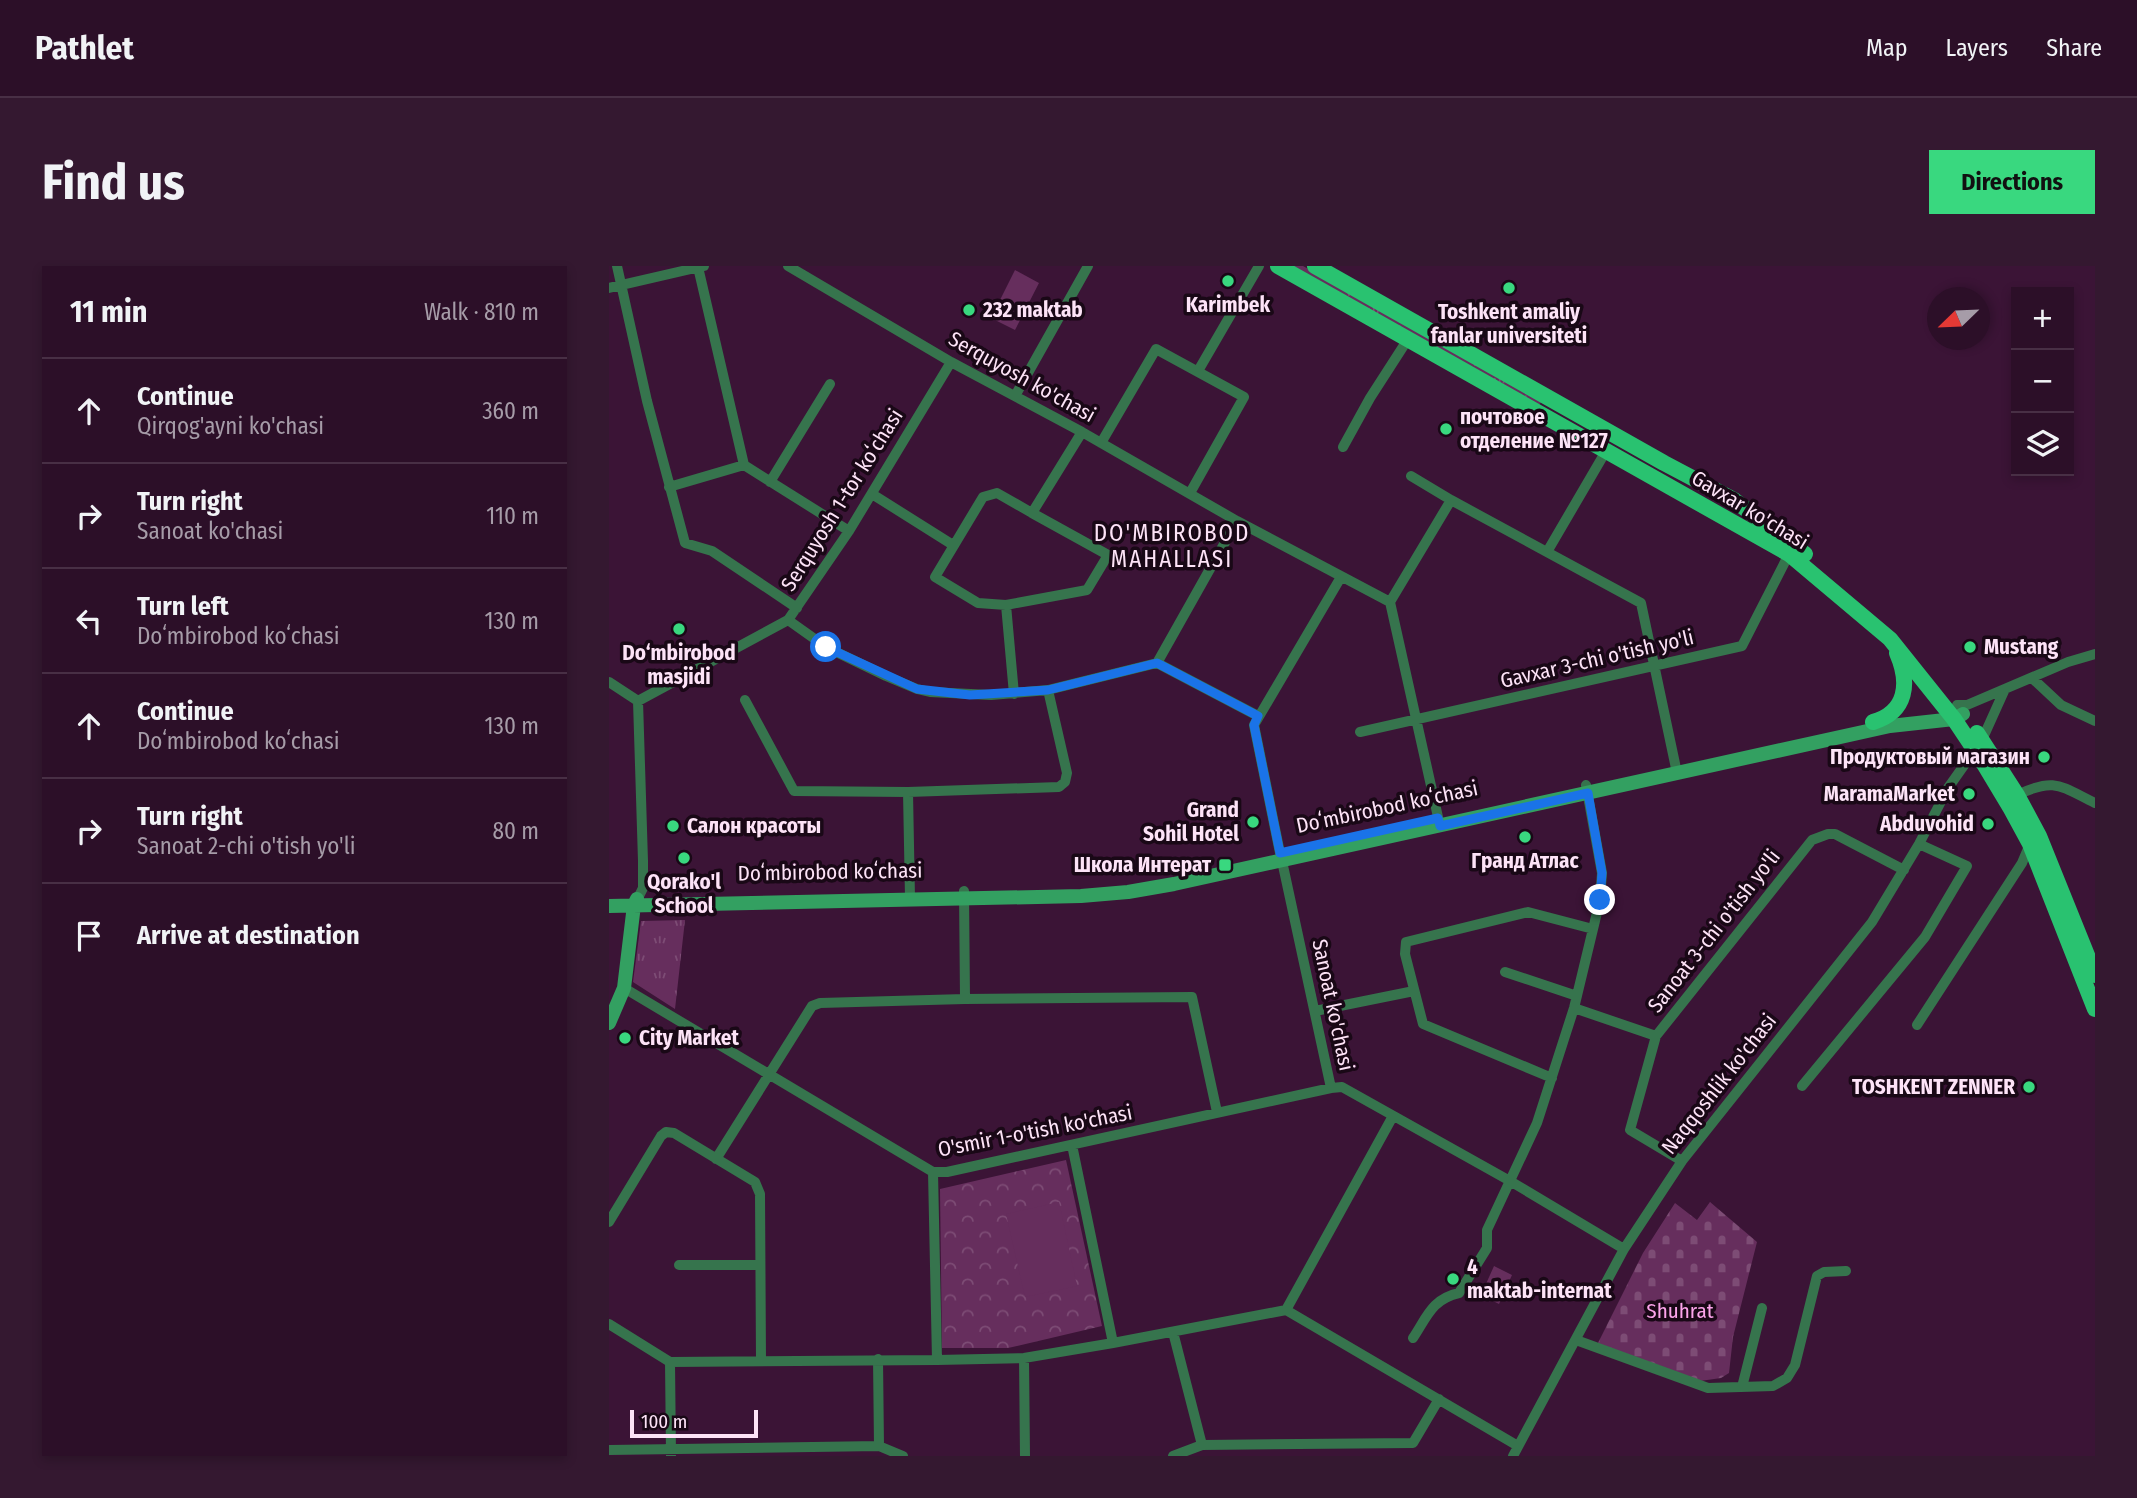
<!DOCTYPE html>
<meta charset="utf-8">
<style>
:root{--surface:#2c0f28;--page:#341830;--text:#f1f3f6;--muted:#a69ca8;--line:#482f45;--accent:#39d87f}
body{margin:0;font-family:"Fira Sans Condensed",sans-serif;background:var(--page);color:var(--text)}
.controls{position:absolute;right:21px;top:21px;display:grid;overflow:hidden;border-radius:0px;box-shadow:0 4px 10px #0003}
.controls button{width:63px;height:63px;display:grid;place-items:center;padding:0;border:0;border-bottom:2px solid var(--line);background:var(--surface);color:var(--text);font:35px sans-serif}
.compass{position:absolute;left:1318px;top:21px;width:63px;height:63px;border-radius:50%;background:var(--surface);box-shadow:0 4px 10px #0003;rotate:247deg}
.scale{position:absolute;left:21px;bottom:18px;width:128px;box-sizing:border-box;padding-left:7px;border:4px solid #fde3f7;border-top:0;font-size:19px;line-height:24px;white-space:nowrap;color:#fde3f7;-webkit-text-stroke:5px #190816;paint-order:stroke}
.stop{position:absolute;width:21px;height:21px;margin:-16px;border:5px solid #1a73e8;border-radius:50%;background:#fff}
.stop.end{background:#1a73e8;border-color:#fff;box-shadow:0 2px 7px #0008}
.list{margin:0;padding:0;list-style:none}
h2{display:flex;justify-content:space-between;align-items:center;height:91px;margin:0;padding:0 28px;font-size:30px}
h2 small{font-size:23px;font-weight:400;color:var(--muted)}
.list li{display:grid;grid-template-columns:46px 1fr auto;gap:21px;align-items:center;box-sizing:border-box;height:105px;padding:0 28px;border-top:2px solid var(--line)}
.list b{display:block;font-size:26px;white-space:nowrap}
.list p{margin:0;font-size:23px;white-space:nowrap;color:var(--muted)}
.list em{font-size:23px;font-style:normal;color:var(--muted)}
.icon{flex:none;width:38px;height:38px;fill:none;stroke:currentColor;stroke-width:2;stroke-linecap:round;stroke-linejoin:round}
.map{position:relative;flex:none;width:1486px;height:1190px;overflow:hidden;border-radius:0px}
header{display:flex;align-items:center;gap:42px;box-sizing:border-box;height:98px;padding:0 35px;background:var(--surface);border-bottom:2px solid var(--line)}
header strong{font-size:33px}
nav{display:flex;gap:38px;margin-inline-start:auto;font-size:24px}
.intro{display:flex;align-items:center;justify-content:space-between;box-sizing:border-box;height:168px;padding:0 42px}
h1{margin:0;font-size:49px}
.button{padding:18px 32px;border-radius:0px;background:var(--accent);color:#111;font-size:24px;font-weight:700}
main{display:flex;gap:42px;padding:0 42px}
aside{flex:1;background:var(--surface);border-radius:0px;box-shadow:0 4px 10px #0003}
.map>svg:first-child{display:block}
.grass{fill:url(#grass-tufts)}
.forest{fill:url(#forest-crowns)}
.cemetery{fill:url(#cemetery-stones)}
.pitch{fill:#662e5d}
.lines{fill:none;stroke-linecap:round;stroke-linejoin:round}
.street{stroke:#36744d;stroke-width:10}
.secondary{stroke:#33a061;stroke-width:14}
.primary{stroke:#29c270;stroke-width:16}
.route{stroke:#1a73e8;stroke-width:9}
.poi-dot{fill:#39d87f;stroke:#190816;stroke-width:2.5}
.labels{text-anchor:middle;stroke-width:7;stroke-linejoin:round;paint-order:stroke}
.poi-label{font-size:21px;font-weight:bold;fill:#fde3f7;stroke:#190816;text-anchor:start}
.street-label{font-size:21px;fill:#fde3f7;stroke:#190816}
.park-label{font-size:21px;fill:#fca4eb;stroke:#190816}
.neighbourhood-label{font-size:23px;letter-spacing:2px;fill:#fde3f7;stroke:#190816}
</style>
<header>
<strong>Pathlet</strong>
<nav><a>Map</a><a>Layers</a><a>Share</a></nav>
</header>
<div class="intro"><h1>Find us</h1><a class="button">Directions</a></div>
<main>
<aside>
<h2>11 min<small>Walk · 810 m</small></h2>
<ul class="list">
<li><svg class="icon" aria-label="ahead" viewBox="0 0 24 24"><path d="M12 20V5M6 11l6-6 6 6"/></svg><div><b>Continue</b><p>Qirqog'ayni ko'chasi</p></div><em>360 m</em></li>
<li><svg class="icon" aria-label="right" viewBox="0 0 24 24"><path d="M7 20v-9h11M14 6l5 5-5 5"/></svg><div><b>Turn right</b><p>Sanoat ko'chasi</p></div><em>110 m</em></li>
<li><svg class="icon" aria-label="left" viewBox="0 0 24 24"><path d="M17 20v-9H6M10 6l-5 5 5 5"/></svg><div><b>Turn left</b><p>Doʻmbirobod koʻchasi</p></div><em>130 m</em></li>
<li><svg class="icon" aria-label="ahead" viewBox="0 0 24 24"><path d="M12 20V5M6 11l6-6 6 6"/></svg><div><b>Continue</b><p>Doʻmbirobod koʻchasi</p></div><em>130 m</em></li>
<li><svg class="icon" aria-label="right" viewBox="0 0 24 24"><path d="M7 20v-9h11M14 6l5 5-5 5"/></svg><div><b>Turn right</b><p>Sanoat 2-chi o'tish yo'li</p></div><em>80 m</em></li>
<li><svg class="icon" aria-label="arrive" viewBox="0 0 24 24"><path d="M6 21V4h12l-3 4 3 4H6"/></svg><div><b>Arrive at destination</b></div></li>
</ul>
</aside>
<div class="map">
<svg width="1486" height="1190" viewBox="0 0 1486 1190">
<defs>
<pattern id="grass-tufts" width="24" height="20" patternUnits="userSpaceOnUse" patternTransform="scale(1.75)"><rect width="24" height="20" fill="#662e5d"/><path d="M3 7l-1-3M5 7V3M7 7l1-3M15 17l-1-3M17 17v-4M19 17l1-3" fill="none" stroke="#7d4c75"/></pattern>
<pattern id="forest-crowns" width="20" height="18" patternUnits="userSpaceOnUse" patternTransform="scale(1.75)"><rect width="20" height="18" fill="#662e5d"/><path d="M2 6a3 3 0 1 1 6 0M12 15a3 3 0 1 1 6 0" fill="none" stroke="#7d4c75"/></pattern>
<pattern id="cemetery-stones" width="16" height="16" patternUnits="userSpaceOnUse" patternTransform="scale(1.75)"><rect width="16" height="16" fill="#662e5d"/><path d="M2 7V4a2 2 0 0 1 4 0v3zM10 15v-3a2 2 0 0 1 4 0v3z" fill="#7d4c75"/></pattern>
</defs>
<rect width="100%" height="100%" fill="#3b1436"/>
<path class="grass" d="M683 0H694L933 135 930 139Z
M76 654 66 743 24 716 32 655Z"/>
<path class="forest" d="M457 894 493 1060 399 1082H333L331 923Z"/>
<path class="cemetery" d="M1101 936 1148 976 1124 1071 1120 1107 1112 1112 1091 1115 988 1079 1034 987 1066 937 1088 954Z"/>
<path class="pitch" d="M406 4 430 17 406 64 382 52Z
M450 936 468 1020 416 1031 397 948Z
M885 1000 903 1009 890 1038 872 1029Z"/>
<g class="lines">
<path class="street" d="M8 0 38 135 76 277 103 285 188 342
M179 0 342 96 473 166 628 255 781 336
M89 1 135 199
M0 22 95 0
M589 105 650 0
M406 130 479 0
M492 177 547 83 635 131 581 227
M734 181 761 132 799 73
M802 210 842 234
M161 216 221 118
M60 221 135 199 240 265
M263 228 344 279
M423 247 499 289 478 324 397 339 369 337 326 311 374 231 388 227 423 247 473 166
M938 286 997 185
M397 339 405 428
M179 354 217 381 277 410 308 423 321 426 382 429 439 424 548 397 649 450
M548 397 628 255
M1423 412 1452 439 1486 455
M0 416 29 435
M136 434 185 525 299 526 450 521 456 516 458 507 439 424
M29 435 179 354 240 265 342 96
M29 435 34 595V622L29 632
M1348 439H1358L1459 396 1486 388
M751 466 1133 380 1180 288
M299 526 301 632
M1408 529C1446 511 1451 520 1486 537
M831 560 781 336 842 234 1032 337 1068 507
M671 587 645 459 732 311
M673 595 722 822 733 821 901 915 1015 983
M355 625 356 733
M896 706 968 730
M15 722 324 906H338L722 822
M965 742 1047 770
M706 745 805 725
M1308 759 1413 597 1421 578
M943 812 814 758 796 688 797 676 919 646 984 663
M1193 820 1316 671 1358 600 1310 578
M463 879 504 1077
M107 893 203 740 211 737 356 733 583 731 608 846
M1073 895 1021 864 1047 770 1203 574 1219 568H1226L1295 604
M324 906 328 1094
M0 956 52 870 57 866 65 867 146 916 151 928 152 1094
M70 999H151
M677 1044 784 850
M0 1058 61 1096 328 1094 415 1092 504 1077 677 1044 909 1180
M564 1066 593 1179
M804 1072C818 1051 823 1033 850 1027L878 982V964L928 857 965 742 991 634 993 607 977 519
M967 1074 1099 1122 1164 1120 1178 1112 1186 1099 1208 1010 1215 1006 1237 1005
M415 1092 416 1190
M269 1093 270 1180
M61 1096 62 1189
M1133 1121 1153 1042
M0 1184 270 1180 294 1190
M564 1190 593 1179 804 1177 830 1133
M904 1190 1015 983 1073 895 1263 656 1310 578 1339 522 1373 474 1396 423"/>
<path class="secondary" d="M0 640 472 630 519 626 565 618 1281 460 1345 453 1354 448
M0 757 15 722 25 639 28 633"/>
<path class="primary" d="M669 0 1180 288 1281 373 1345 453 1375 498 1402 543 1421 578 1486 743
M706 0 1055 197 1125 234 1196 288
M1264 456C1298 446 1301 417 1288 387
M1368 467 1408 529 1430 570 1486 709"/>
</g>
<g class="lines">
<path class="route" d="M217 381 308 423 361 429 439 424 548 397 649 450 645 459 671 587 829 552 831 560 979 527 993 607 991 634"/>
</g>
<g class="poi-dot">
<circle cx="619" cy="15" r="7"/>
<circle cx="900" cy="22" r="7"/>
<circle cx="360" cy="44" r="7"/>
<circle cx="837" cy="163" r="7"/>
<circle cx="70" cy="363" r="7"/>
<circle cx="1361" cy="381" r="7"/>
<circle cx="1435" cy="491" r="7"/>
<circle cx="1360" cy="528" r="7"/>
<circle cx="644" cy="556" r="7"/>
<circle cx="1379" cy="558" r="7"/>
<circle cx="64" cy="560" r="7"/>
<circle cx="916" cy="571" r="7"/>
<circle cx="75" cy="592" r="7"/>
<rect x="609" y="592" width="14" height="14" rx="3.5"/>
<circle cx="16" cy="772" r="7"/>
<circle cx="1420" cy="821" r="7"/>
<circle cx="844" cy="1013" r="7"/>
</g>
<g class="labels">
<g class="poi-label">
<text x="619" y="46" text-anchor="middle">Karimbek</text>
<text x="374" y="51">232 maktab</text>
<text x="900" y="53" text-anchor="middle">Toshkent amaliy<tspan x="900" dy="24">fanlar universiteti</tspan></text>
<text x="851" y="158">почтовое<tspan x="851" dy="24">отделение №127</tspan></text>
<text x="1375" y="388">Mustang</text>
<text x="70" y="394" text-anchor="middle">Do‘mbirobod<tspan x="70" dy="24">masjidi</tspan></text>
<text x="1421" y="498" text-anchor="end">Продуктовый магазин</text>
<text x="1346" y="535" text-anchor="end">MaramaMarket</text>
<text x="630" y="551" text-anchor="end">Grand<tspan x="630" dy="24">Sohil Hotel</tspan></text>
<text x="1365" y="565" text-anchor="end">Abduvohid</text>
<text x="78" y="567">Салон красоты</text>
<text x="916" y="602" text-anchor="middle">Гранд Атлас</text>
<text x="602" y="606" text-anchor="end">Школа Интерат</text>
<text x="75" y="623" text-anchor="middle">Qorako'l<tspan x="75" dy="24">School</tspan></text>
<text x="30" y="779">City Market</text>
<text x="1406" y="828" text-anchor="end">TOSHKENT ZENNER</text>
<text x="858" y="1008">4<tspan x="858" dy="24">maktab-internat</tspan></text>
</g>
<g class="street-label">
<text transform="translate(413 111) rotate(29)" y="7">Serquyosh ko'chasi</text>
<text transform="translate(233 234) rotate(-58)" y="7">Serquyosh 1-tor koʻchasi</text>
<text transform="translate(1141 244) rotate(31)" y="7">Gavxar ko'chasi</text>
<text transform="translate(988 393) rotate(-13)" y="7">Gavxar 3-chi o'tish yo'li</text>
<text transform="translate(778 541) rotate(-12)" y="7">Doʻmbirobod koʻchasi</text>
<text transform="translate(221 606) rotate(-1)" y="7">Doʻmbirobod koʻchasi</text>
<text transform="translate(1105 665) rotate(-52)" y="7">Sanoat 3-chi o'tish yo'li</text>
<text transform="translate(724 739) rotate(78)" y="7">Sanoat ko'chasi</text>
<text transform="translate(1110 818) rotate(-52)" y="7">Naqqoshlik ko'chasi</text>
<text transform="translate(426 865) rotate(-11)" y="7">O'smir 1-o'tish ko'chasi</text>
</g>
<g class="park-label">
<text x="1071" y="1052">Shuhrat</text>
</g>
<g class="neighbourhood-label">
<text x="563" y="275">DO'MBIROBOD<tspan x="563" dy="26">MAHALLASI</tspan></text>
</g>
</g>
</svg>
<div class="controls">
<button>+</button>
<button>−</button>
<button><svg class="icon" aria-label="layers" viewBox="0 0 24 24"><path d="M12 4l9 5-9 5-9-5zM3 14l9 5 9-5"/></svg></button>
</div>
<svg class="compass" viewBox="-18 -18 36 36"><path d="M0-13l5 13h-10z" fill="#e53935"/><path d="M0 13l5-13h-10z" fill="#a69ca8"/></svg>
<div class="scale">100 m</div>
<div class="stop" style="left:217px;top:381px"></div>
<div class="stop end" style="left:991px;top:634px"></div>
</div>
</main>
